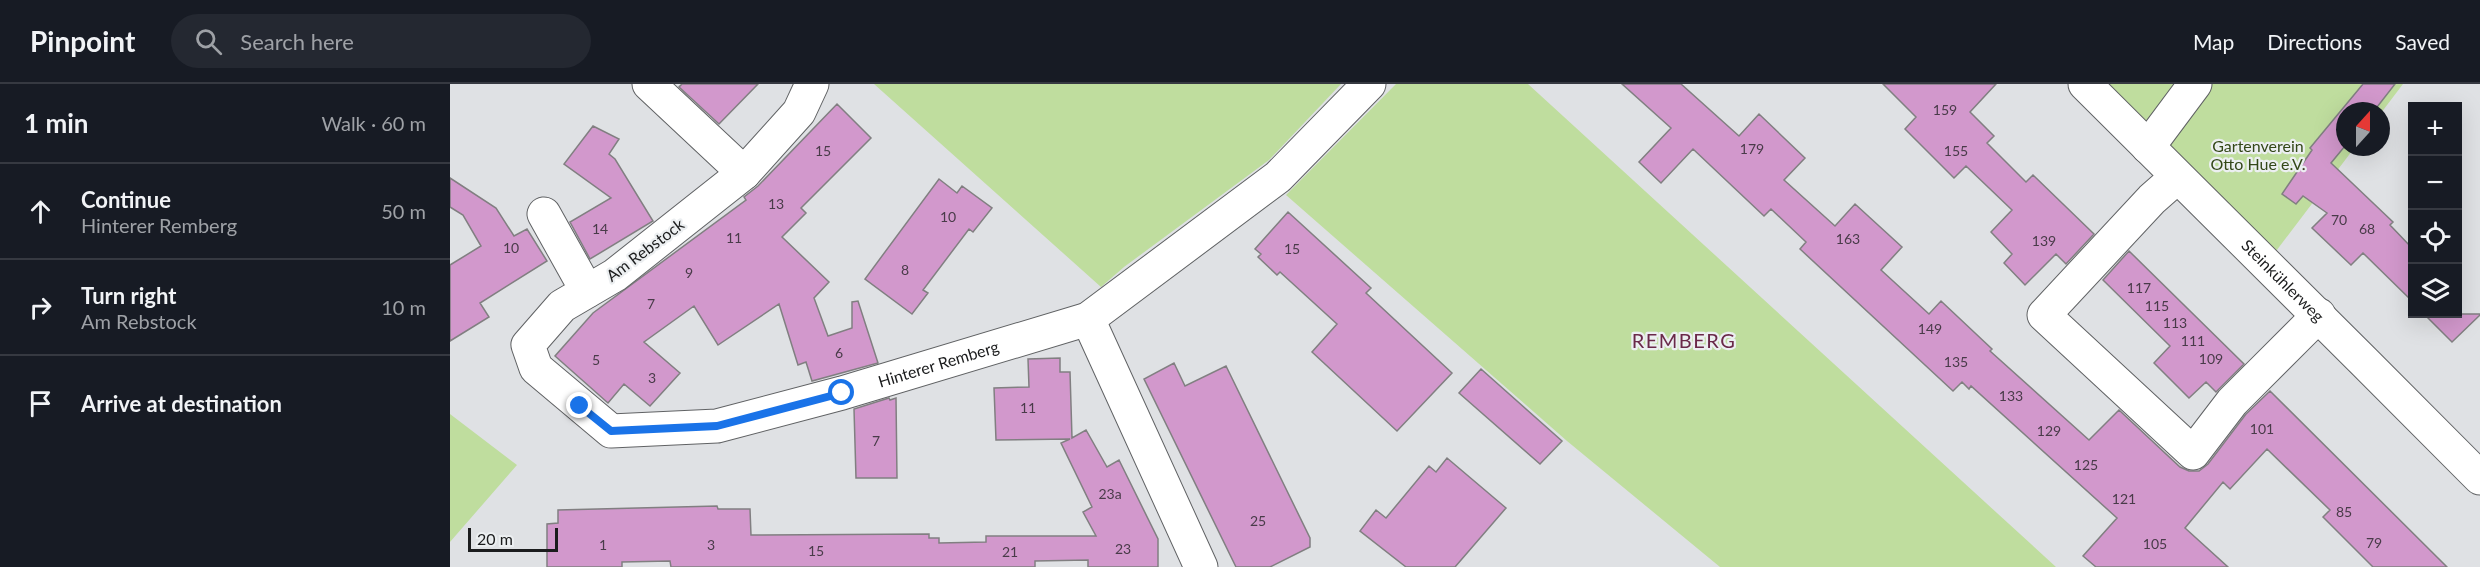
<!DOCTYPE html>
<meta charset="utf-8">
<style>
:root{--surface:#171b24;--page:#242831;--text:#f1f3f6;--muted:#9ea1a6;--line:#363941}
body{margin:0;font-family:Lato,sans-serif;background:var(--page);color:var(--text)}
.controls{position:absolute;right:18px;top:18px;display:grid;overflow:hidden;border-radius:0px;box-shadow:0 6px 24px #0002}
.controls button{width:54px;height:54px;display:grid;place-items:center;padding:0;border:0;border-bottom:2px solid var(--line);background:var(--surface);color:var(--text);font:30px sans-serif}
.compass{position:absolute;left:1886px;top:18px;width:54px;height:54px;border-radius:50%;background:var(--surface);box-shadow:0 6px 24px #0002;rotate:21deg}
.scale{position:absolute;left:18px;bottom:15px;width:90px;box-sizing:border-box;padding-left:6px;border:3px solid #1b1c1d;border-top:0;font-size:16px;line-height:21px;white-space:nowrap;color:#1b1c1d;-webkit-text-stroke:4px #eceff1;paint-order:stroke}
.stop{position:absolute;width:18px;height:18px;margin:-14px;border:4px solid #1a73e8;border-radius:50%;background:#fff}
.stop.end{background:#1a73e8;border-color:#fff;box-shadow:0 2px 6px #0008}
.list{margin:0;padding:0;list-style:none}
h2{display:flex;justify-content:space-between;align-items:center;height:78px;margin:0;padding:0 24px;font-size:26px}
h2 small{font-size:20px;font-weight:400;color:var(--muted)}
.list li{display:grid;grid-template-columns:39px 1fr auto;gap:18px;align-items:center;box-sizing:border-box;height:96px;padding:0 24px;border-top:2px solid var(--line)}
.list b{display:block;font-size:22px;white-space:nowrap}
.list p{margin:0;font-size:20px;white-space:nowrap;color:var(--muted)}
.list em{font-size:20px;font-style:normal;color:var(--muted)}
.icon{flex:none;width:33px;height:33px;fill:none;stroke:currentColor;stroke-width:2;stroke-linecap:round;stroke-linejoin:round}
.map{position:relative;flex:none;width:2030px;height:483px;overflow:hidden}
header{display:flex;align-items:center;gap:36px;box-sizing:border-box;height:84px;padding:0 30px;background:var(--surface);border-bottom:2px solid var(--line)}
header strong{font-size:28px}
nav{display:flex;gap:33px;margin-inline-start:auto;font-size:21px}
.search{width:420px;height:54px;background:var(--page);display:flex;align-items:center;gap:15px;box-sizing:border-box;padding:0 21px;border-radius:33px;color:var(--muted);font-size:22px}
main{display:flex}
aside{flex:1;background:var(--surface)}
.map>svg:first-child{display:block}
.green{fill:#bfdd9e}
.building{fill:#d298cc;stroke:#817f81;stroke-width:1.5}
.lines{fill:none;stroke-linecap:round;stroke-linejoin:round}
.minor-casing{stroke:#606264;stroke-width:35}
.minor{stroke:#fff;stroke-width:33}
.route{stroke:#1a73e8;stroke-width:8}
.labels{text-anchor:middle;stroke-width:4.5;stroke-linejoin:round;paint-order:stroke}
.number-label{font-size:14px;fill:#493b49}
.park-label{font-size:16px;fill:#334818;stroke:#eceff1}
.street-label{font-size:16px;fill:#1b1c1d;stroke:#eceff1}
.quarter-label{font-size:20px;letter-spacing:1.5px;fill:#6a2949;stroke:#eceff1}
</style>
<header>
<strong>Pinpoint</strong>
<div class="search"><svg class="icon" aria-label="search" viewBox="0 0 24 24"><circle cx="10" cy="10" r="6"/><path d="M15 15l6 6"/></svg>Search here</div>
<nav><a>Map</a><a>Directions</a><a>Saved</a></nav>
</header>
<main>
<aside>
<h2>1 min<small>Walk · 60 m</small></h2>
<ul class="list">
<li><svg class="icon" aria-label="ahead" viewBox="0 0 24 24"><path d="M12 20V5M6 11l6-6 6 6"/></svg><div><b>Continue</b><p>Hinterer Remberg</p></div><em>50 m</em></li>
<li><svg class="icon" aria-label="right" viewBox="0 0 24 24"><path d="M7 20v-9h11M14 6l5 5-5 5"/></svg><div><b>Turn right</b><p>Am Rebstock</p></div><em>10 m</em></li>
<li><svg class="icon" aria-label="arrive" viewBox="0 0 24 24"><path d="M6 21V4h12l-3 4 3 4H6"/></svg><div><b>Arrive at destination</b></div></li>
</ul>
</aside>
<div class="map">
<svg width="2030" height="483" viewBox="0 0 2030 483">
<rect width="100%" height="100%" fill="#dfe1e4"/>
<path class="green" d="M424 0H891L819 76 674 183 651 203Z
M946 0H1078L1606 483H1270L1117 357 836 111Z
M1635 0H1953L1931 29V27H1895V63H1905L1817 179Z
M0 330 67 381 0 458Z"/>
<path class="building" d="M232 0H308L269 40 229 3Z
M1172 0H1231L1289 52 1309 30 1355 74 1334 96 1385 142 1405 120 1452 163 1431 186 1479 230 1491 217 1542 265 1540 267 1639 356 1669 326 1730 383 1739 387H1749L1758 380 1796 330 1820 307 1997 483H1923L1873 433 1880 426 1817 365 1780 405 1773 398 1735 444 1778 483H1646L1633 472 1667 434 1521 302 1519 305 1512 298 1503 307 1350 165 1356 158 1338 141 1321 125 1314 132 1243 65 1211 99 1189 78 1221 44Z
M1433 0H1546L1520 28 1544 52 1537 59 1576 98 1583 91 1644 150 1616 180 1606 170 1575 201 1554 179 1562 170 1541 148 1562 126 1516 82 1504 94 1455 45 1466 33Z
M1913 0H1945L1924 27H1895V62L1881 79 1943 138 1940 141 1962 164V217L1913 169 1901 181 1862 144 1877 129 1853 112 1846 120 1832 110 1862 66 1860 64Z
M387 20 421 54 351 124 356 129 332 153 379 198 364 214 378 252 402 244V218L408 217 428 279 362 297 356 278 348 281 329 220 268 261 244 222 194 258 230 289 200 322 174 300 158 319 105 272 143 229 296 116 294 113 308 102Z
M143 42 169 55 159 70 165 75 203 137 140 175 120 138 161 114 114 80Z
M0 94 46 124 64 152 77 145 97 177 30 219 39 233 0 257V181L31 162 13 131 0 123Z
M489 95 507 109 512 102 542 124 523 148 519 145 473 206 478 209 462 230 415 195Z
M838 128 921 204 916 209 1002 289 947 347 862 268 887 240 830 188 827 191 808 173 811 170 805 165Z
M1679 167 1794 280 1766 308 1756 298 1739 314 1704 279 1720 262 1653 196Z
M1974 230H2030V231L2002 258Z
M610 274V288H620L622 354 636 346 657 383 669 376 708 455V483H638V476L585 477V483H221L220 477 172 478V483H97V440L108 439V426L267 422 268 425H300L301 451 479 450V454H489V459L536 458V452H646L633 428 642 423 611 359 620 355 546 356 544 304 579 303 578 275Z
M724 279 735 302 776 282 860 454V463L820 483H786L694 295Z
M1031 285 1112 357 1090 380 1009 309Z
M439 314 440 316 446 314 447 394H406L404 325Z
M997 374 1056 424 1005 483H956L910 447 926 426 936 434 979 382 986 388Z"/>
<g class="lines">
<defs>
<g id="minor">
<path d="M199 0 294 89"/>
<path id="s1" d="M362 0 349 28 294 89 165 191 112 222 78 261 86 284 161 347 267 342 392 309 638 235 828 93 919 0"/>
<path id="s2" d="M1635 0C1767 131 1899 262 2030 394"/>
<path d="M1698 63 1745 0"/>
<path d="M1727 93 1702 115 1594 231 1743 369 1782 318 1869 231"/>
<path d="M94 130 137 207"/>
<path d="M638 235 751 483"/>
</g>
</defs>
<use href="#minor" class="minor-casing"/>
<use href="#minor" class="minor"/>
</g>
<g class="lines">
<path class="route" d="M130 322 161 347 267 342 392 309"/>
</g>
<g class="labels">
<g class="number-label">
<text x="1495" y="31">159</text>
<text x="1302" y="70">179</text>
<text x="373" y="72">15</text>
<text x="1506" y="72">155</text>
<text x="326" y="125">13</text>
<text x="498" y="138">10</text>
<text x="1889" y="141">70</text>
<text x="150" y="150">14</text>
<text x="1917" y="150">68</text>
<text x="284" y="159">11</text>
<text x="1398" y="160">163</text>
<text x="1594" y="162">139</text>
<text x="61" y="169">10</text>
<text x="842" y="170">15</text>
<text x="455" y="191">8</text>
<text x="239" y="194">9</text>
<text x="1689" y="209">117</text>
<text x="201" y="225">7</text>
<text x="1707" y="227">115</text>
<text x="1725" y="244">113</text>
<text x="1480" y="250">149</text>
<text x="1743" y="262">111</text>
<text x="389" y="274">6</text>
<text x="1761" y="280">109</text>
<text x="146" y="281">5</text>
<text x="1506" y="283">135</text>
<text x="202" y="299">3</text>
<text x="1561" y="317">133</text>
<text x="578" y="329">11</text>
<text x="1812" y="350">101</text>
<text x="1599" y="352">129</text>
<text x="426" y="362">7</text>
<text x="1636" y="386">125</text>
<text x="660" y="415">23a</text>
<text x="1674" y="420">121</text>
<text x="1894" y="433">85</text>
<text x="808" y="442">25</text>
<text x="1924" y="464">79</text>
<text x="1705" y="465">105</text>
<text x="153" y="466">1</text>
<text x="261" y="466">3</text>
<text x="673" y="470">23</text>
<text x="366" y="472">15</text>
<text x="560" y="473">21</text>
</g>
<g class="park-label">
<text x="1808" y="68">Gartenverein<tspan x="1808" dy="18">Otto Hue e.V.</tspan></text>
</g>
<g class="street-label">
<text transform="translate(195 166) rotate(-37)" y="6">Am Rebstock</text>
<text dy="6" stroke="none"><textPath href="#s2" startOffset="279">Steinkühlerweg</textPath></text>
<text dy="6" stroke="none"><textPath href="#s1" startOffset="849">Hinterer Remberg</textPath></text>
</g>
<g class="quarter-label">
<text x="1234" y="264">REMBERG</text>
</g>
</g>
</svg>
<div class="controls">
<button>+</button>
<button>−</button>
<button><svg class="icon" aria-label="locate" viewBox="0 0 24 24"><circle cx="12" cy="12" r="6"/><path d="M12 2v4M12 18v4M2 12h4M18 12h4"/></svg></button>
<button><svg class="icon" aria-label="layers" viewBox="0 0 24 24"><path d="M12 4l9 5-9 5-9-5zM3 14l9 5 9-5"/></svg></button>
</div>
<svg class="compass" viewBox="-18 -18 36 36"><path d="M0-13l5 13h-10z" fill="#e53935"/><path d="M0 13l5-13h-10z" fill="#9ea1a6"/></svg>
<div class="scale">20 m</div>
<div class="stop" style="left:392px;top:309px"></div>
<div class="stop end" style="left:130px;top:322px"></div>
</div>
</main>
